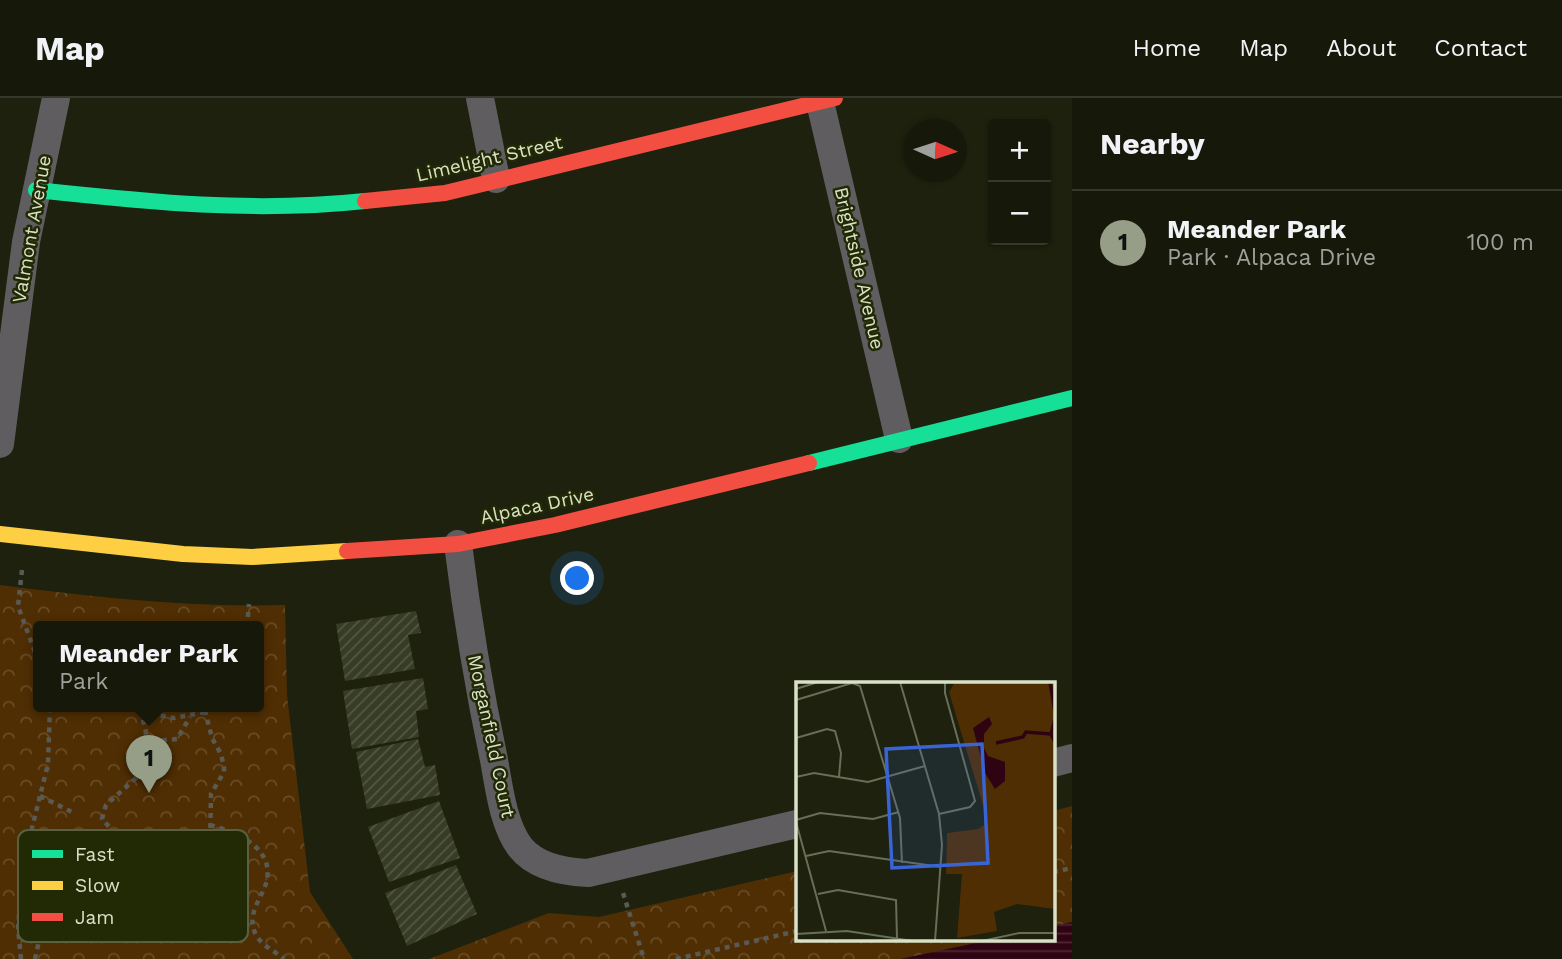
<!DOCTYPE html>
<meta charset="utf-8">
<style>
:root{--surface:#16190a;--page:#232618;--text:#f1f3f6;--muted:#9ea09c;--line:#35382b;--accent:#979e87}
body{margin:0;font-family:"Work Sans",sans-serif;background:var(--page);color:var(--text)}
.controls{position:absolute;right:21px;top:21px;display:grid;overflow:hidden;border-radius:7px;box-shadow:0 2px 5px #0004}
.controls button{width:63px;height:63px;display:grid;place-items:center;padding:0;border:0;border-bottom:2px solid var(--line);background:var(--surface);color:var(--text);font:35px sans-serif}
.compass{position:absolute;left:904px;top:21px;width:63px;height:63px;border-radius:50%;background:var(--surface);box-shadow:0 2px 5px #0004;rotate:93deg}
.you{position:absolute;left:578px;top:481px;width:24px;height:24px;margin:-18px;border:5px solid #fff;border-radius:50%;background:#1a73e8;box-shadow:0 0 0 10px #1a73e833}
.badge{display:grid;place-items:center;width:46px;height:46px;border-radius:50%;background:var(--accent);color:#111;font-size:23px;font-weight:700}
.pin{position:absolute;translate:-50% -58px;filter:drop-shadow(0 2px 4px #0008)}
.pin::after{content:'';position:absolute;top:37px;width:24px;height:21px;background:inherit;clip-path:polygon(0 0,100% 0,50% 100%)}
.popup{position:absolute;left:33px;top:523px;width:231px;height:91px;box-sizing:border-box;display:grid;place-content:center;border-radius:7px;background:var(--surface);filter:drop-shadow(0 2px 5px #0005);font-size:23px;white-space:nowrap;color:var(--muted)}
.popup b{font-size:26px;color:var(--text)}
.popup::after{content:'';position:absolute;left:50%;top:100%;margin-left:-14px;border:14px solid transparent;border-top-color:var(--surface)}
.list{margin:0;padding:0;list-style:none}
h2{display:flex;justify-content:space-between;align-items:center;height:91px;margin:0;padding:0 28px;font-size:30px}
h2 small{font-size:23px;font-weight:400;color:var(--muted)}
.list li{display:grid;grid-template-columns:46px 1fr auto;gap:21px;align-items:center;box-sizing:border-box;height:105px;padding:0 28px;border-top:2px solid var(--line)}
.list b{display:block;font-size:26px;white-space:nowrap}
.list p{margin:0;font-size:23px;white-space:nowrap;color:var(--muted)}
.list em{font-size:23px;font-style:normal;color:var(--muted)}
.map{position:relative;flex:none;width:1072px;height:861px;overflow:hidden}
header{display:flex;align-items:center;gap:42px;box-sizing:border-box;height:98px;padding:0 35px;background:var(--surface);border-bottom:2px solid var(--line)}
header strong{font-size:33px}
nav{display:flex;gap:38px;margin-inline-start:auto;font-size:24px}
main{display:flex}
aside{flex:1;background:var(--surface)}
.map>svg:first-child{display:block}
.forest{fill:url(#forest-crowns);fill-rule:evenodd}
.water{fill:url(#water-rules)}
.building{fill:url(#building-hatch)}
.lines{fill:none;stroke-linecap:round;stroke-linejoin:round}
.path{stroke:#595a54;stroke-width:4.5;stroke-dasharray:5 5;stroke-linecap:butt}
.street{stroke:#5f5d60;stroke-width:28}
.fast{stroke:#16e098;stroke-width:16}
.slow{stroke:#ffcf43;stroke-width:16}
.jam{stroke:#f24e42;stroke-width:16}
.labels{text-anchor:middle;stroke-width:5;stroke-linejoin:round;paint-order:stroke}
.street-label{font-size:19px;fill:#d9e1c8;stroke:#212905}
.inset-river{fill:none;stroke:#2f0312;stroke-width:3.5}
.inset-road{fill:none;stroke:#686e58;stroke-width:2}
.view{fill:#3964d6;fill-opacity:0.15;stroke:#3964d6;stroke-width:3.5}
.inset-edge{fill:none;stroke:#d9e1c8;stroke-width:3.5}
.key{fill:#212905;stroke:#586040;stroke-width:2}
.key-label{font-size:19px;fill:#d9e1c8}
</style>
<header>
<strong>Map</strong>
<nav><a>Home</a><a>Map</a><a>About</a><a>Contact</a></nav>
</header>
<main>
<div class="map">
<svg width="1072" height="861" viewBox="0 0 1072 861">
<defs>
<pattern id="forest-crowns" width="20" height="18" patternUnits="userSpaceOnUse" patternTransform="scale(1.75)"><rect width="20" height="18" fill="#502e03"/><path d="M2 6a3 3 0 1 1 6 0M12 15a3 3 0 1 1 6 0" fill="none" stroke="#694c26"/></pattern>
<pattern id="water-rules" width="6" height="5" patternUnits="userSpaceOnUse" patternTransform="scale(1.75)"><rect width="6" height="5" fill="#2f0312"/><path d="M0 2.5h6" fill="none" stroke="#4d2733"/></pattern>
<pattern id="building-hatch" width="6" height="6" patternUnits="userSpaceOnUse" patternTransform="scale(1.75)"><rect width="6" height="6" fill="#373c26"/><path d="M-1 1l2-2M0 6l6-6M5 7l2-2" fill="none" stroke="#535844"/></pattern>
</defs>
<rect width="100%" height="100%" fill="#1d210d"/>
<path class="forest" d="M0 487C95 499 190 510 285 507L287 597 310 794 353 861H0ZM39 529H259V609H39Z
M1072 708V861H429L549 815 599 819 797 773V842H1053V713Z"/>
<path class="water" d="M1072 824V861H900L990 842H1053V828Z"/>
<path class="building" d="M416 513 421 535 408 537 415 571 345 583 336 526Z
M423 580 428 611 416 613 419 639 352 651 343 593Z
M418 641 425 669 435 667 440 697 367 711 356 654Z
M439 703 460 760 389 784 368 729Z
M456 767 477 816 407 848 385 795Z"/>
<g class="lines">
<path class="path" d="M22 472 18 508 39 565
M247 529 249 506
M130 609 141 614 146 634 139 655 136 680 106 707 102 721 133 754 130 799
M141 614 174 620 205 614
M142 644 177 641 190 619
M40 698 72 714
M210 727C240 735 280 753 264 791 257 806 247 820 256 837 262 848 275 853 284 861
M1053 774 1072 770
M623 795 644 861
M20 804 47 827
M21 861 18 830 23 766 48 666 50 609
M35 861 41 834 51 825 75 816 101 817 130 799 155 815C189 816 175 787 185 770 191 760 203 757 210 748L211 696 224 674V669L221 656 212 640 204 609
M676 861 797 833"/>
<path class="street" d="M480 0 496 81
M820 4 899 341
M0 346 26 144 56 0
M458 446C467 518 479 591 494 662 499 689 503 726 520 749 536 769 564 774 588 775L797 726
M1053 665 1072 660"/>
<path class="fast" d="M36 92C149 104 251 115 365 103
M809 365 1072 300"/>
<path class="slow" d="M0 436 183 456 252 459 347 453"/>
<path class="jam" d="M365 103 445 95 835 0
M347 453 458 446 555 427 809 365"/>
</g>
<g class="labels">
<g class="street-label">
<text transform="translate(489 60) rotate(-13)" y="7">Limelight Street</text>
<text transform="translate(31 131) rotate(-80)" y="7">Valmont Avenue</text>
<text transform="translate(860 170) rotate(77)" y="7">Brightside Avenue</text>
<text transform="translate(537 407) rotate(-12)" y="7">Alpaca Drive</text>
<text transform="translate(492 638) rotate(78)" y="7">Morganfield Court</text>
</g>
</g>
<g transform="translate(796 584)">
<rect width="259" height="259" fill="#1d210d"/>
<path d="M159 0H259V227L221 222 198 230 201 249 161 256 166 192H150L151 151 182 147 192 140 153 10Z" fill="#502e03"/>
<path d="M193 35 196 42 188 52V66L192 74 209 80V99L199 107 189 91 177 46Z" fill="#2f0312"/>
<path class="inset-river" d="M254 0 259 30M259 37 255 52 259 60M200 61 227 55 230 50 255 52"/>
<path class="inset-road" d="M104 0 143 132 146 163 139 259M0 7 22 0M0 18 56 1 64 4 104 136 106 181M0 56 31 47 39 49 45 71 43 95M0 95 18 91 72 100 129 84M143 132 174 125 179 119 149 11V0M0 138 24 131 77 137 103 130M0 140 30 249M10 174 33 169 145 185M22 212 42 208 100 218 101 256M0 252 51 249 117 259M186 259 223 251H259"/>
<path class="view" d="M186 62 192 181 96 186 90 67Z"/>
<rect width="259" height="259" class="inset-edge"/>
</g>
<rect x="18" y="732" width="230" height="112" rx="10" class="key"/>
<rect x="32" y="752" width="31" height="8" fill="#16e098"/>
<rect x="32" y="783" width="31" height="9" fill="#ffcf43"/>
<rect x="32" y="815" width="31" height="8" fill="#f24e42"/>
<g class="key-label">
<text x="75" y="763">Fast</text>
<text x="75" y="794">Slow</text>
<text x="75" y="826">Jam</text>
</g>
</svg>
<div class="controls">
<button>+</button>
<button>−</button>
</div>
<svg class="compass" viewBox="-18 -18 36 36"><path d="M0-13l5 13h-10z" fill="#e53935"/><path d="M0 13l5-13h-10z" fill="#9ea09c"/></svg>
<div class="you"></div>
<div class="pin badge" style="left:149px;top:695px">1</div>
<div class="popup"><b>Meander Park</b>Park</div>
</div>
<aside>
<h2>Nearby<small></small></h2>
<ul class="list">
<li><span class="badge">1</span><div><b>Meander Park</b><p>Park · Alpaca Drive</p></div><em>100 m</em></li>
</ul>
</aside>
</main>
